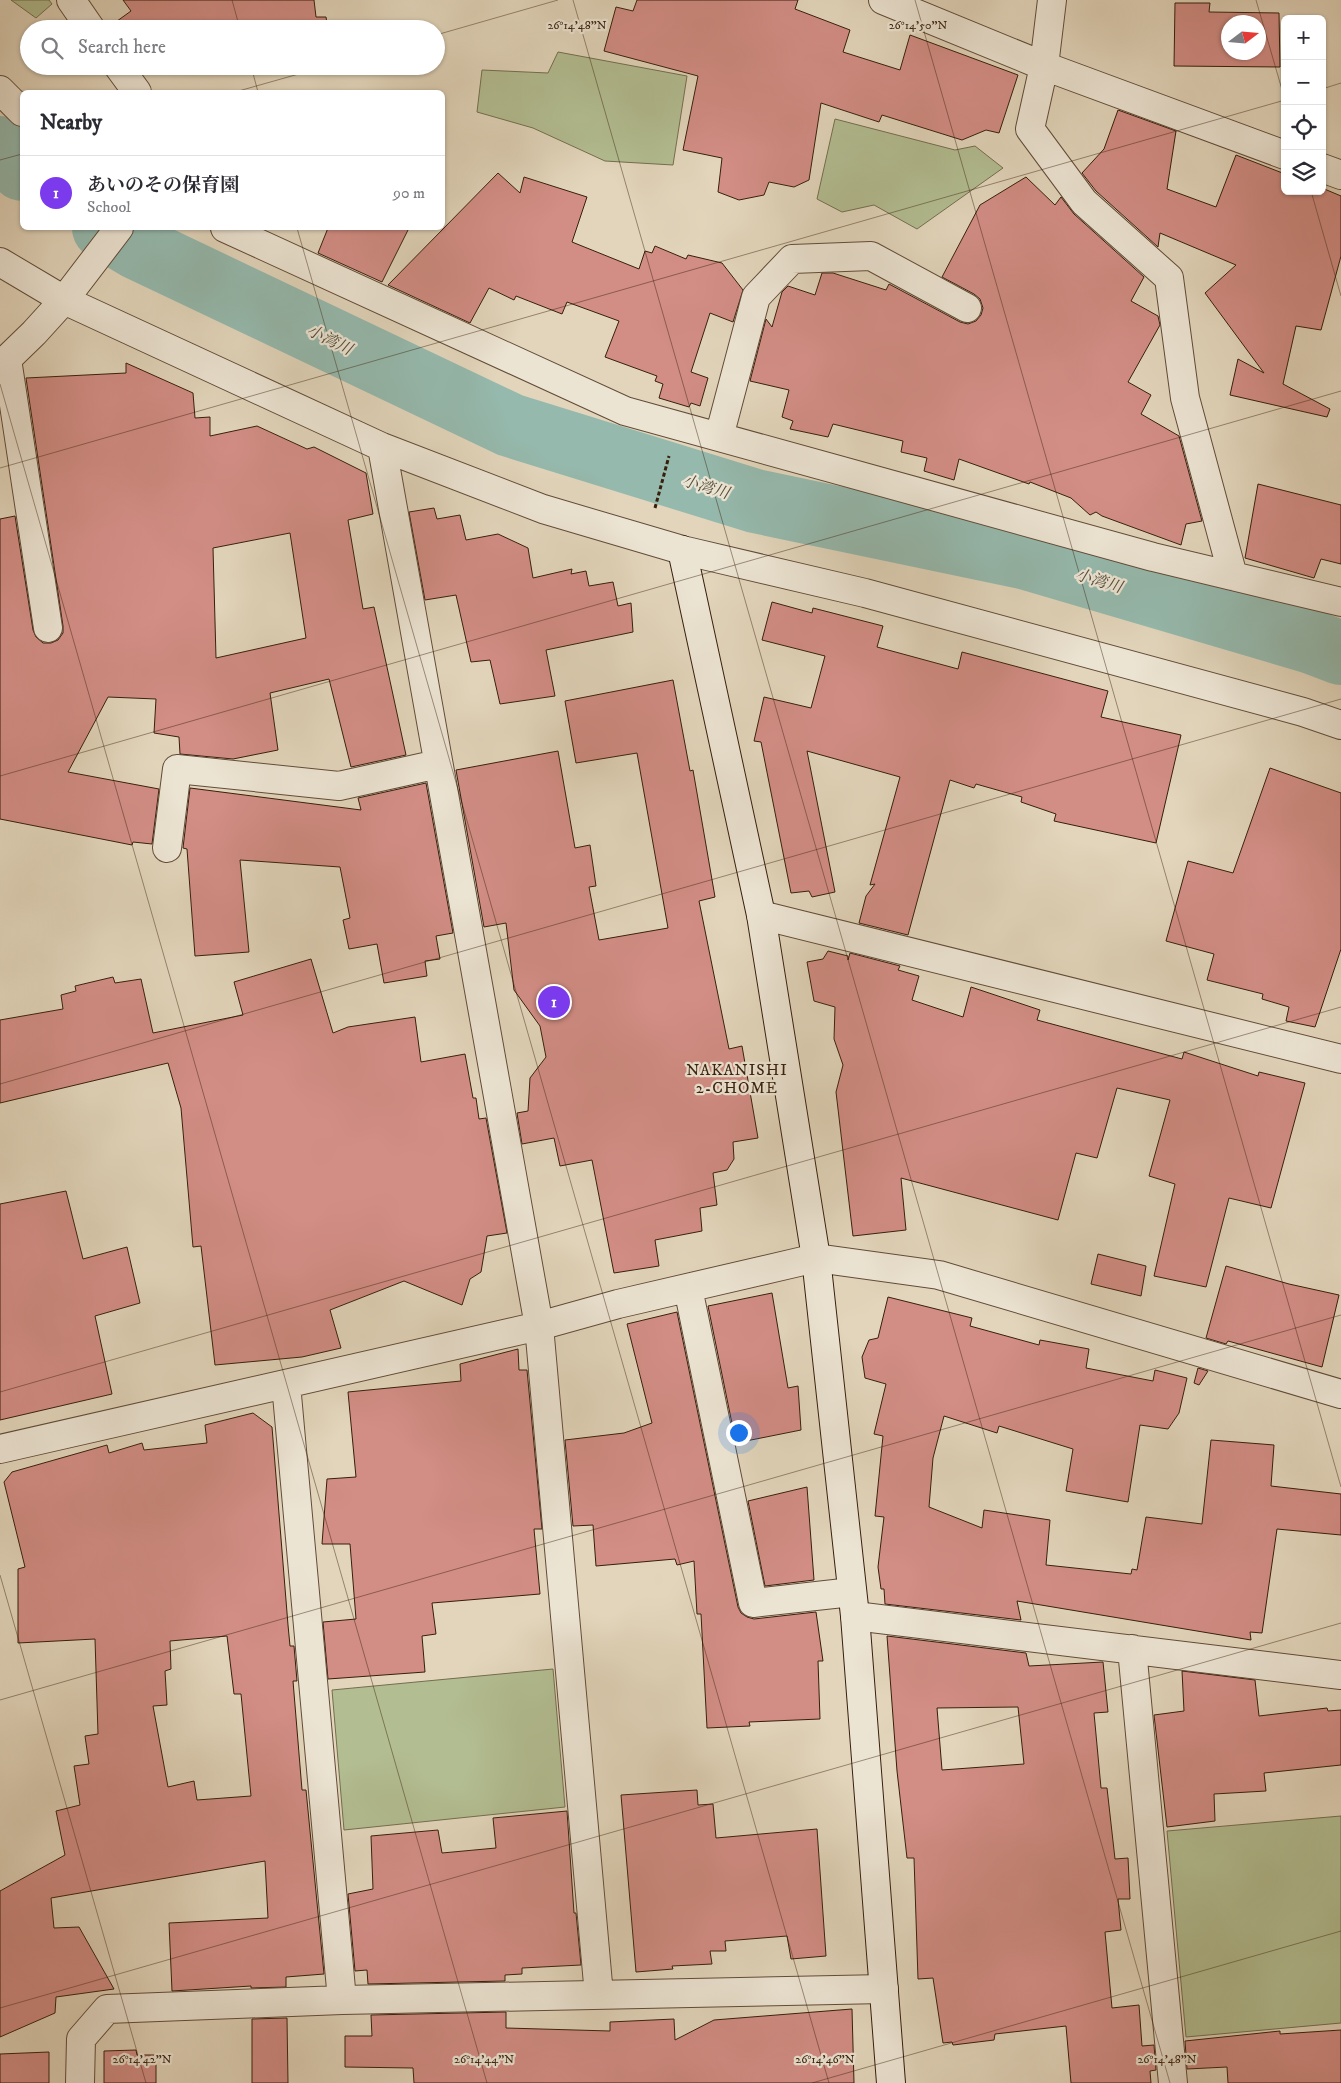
<!DOCTYPE html>
<meta charset="utf-8">
<style>
:root{--surface:#fff;--page:#f7f7f7;--text:#2b2b33;--muted:#7c7c81;--line:#e1e1e2;--accent:#7c3aed}
body{margin:0;font-family:"IM FELL DW Pica","Noto Serif JP",serif;background:var(--page);color:var(--text)}
.controls{position:absolute;right:15px;top:15px;display:grid;overflow:hidden;border-radius:8px;box-shadow:0 1px 4px #0004}
.controls button{width:45px;height:45px;display:grid;place-items:center;padding:0;border:0;border-bottom:1px solid var(--line);background:var(--surface);color:var(--text);font:25px sans-serif}
.compass{position:absolute;left:1221px;top:15px;width:45px;height:45px;border-radius:50%;background:var(--surface);box-shadow:0 1px 4px #0004;rotate:74deg}
.you{position:absolute;left:738px;top:1432px;width:18px;height:18px;margin:-12px;border:4px solid #fff;border-radius:50%;background:#1a73e8;box-shadow:0 0 0 8px #1a73e833}
.badge{display:grid;place-items:center;width:32px;height:32px;border-radius:50%;background:var(--accent);color:#fff;font-size:16px;font-weight:700}
.pin{position:absolute;translate:-50% -50%;border:2px solid #fff;box-shadow:0 1px 5px #0006}
.list{margin:0;padding:0;list-style:none}
h2{display:flex;justify-content:space-between;align-items:center;height:65px;margin:0;padding:0 20px;font-size:21px}
h2 small{font-size:16px;font-weight:400;color:var(--muted)}
.list li{display:grid;grid-template-columns:32px 1fr auto;gap:15px;align-items:center;box-sizing:border-box;height:75px;padding:0 20px;border-top:1px solid var(--line)}
.list b{display:block;font-size:19px;white-space:nowrap}
.list p{margin:0;font-size:16px;white-space:nowrap;color:var(--muted)}
.list em{font-size:16px;font-style:normal;color:var(--muted)}
.icon{flex:none;width:28px;height:28px;fill:none;stroke:currentColor;stroke-width:2;stroke-linecap:round;stroke-linejoin:round}
.map{position:relative;flex:none;width:1341px;height:2083px;overflow:hidden}
.search{position:absolute;background:var(--surface);box-shadow:0 1px 4px #0004;left:20px;top:20px;width:425px;height:55px;display:flex;align-items:center;gap:12px;box-sizing:border-box;padding:0 18px;border-radius:28px;color:var(--muted);font-size:19px}
.panel{position:absolute;background:var(--surface);box-shadow:0 1px 4px #0004;left:20px;top:90px;width:425px;height:140px;border-radius:8px}
.map>svg:first-child{display:block}
.green{fill:#b2bd91;stroke:#746e4e}
.lines{fill:none;stroke-linecap:round;stroke-linejoin:round}
.river{stroke:#95b9ad;stroke-width:64}
.building{fill:#d28d85;stroke:#371f0c;fill-rule:evenodd}
.street-casing{stroke:#624c38;stroke-width:30}
.secondary-casing{stroke:#371f0c;stroke-width:30}
.path{stroke:#371f0c;stroke-width:3;stroke-dasharray:4 2.5;stroke-linecap:butt}
.street{stroke:#ece4d3;stroke-width:28}
.secondary{stroke:#ece4d3;stroke-width:28}
.ticks{fill:none;stroke:#371f0c;stroke-width:1;stroke-opacity:0.45}
.labels{text-anchor:middle;stroke-width:4.5;stroke-linejoin:round;paint-order:stroke}
.water-label{font-size:16px;font-style:italic;fill:#534d3c;stroke:#ece4d3}
.neighbourhood-label{font-size:16px;letter-spacing:1px;fill:#371f0c;stroke:#ece4d3}
.ticks-label{font-size:12px;text-anchor:middle;fill:#371f0c;stroke:#ece4d3;stroke-width:4.5;stroke-linejoin:round;paint-order:stroke}
</style>
<div class="map">
<svg width="1341" height="2083" viewBox="0 0 1341 2083">
<rect width="100%" height="100%" fill="#e2d5bb"/>
<filter id="stains"><feTurbulence type="fractalNoise" baseFrequency=".004" numOctaves="4"/><feColorMatrix values="0 0 0 0 .2 0 0 0 0 .09 0 0 0 0 .02 0 0 0 .5 -.17"/></filter>
<radialGradient id="worn" r=".72"><stop offset=".6" stop-color="#630" stop-opacity="0"/><stop offset="1" stop-color="#630" stop-opacity=".3"/></radialGradient>
<path class="green" d="M11 0H49L52 4 36 18Z
M558 52 687 76 673 165 605 161 533 128 477 112 482 70 548 73Z
M835 119 955 150 975 146 1003 168 917 229 874 205 842 212 817 199Z
M553 1669 565 1807 344 1830 332 1690Z
M1341 1816V2023L1186 2037 1167 1831Z"/>
<g class="lines">
<path class="river" d="M0 148 22 169
M104 228 136 247 510 425 755 501 1027 558 1312 642 1341 653"/>
</g>
<path class="building" d="M123 0H314L316 17H326L328 29H106L131 11Z
M637 0H798L795 9 850 30 843 52 900 70 910 35 1018 75 999 133 986 130 962 140 882 115 879 122 821 103 809 180 794 187 769 182 764 195 739 200 718 192 722 158 683 150 698 76 604 51 616 7 633 11Z
M1175 3H1210L1209 12 1279 13 1280 67 1174 66ZM1228 22H1258V52H1228Z
M177 66H328V73L181 71Z
M1118 110 1176 131 1167 189 1216 207 1236 155 1285 174V191H1322V188L1341 196V256L1321 330 1296 326 1283 384 1330 409 1327 417 1230 395 1238 359 1264 373 1205 293 1236 265 1160 233 1158 247 1096 191 1082 173 1104 149Z
M498 173 520 193 524 177 587 197 572 242 639 269 645 251 652 253 655 246 686 259 688 255 722 263 743 290 733 322 710 313 691 372 708 378 700 406 691 403 689 407 659 398 663 384 655 381 657 376 605 357 619 321 567 302 562 314 516 296 514 300 489 288 470 323 388 285Z
M1026 177 1055 205 1061 197 1074 214 1144 277 1131 301 1158 316 1160 325 1128 382 1151 395 1141 414 1179 436 1202 521 1186 524 1181 545 1102 516 1096 512 1090 515 1071 498 1030 482 1029 484 959 459 954 480 924 471 927 458 901 452 903 441 833 424 828 437 790 429 793 421 782 417 789 390 750 381 766 319 772 327 782 292 788 286 815 295 822 273H833L886 290 889 284 960 322 968 324 976 321 981 315 983 308 980 299 974 294 942 277 980 205Z
M328 228H409L382 282 318 253Z
M126 363 193 393 195 418 210 417V436L257 426 307 449 314 447 366 473 373 514 348 520 363 609 374 607 406 755 351 767 329 679 270 693 278 750 233 759 180 754 179 737 154 733 156 699 108 697 68 772 159 789 152 844 133 842 132 845 0 819V519L15 516 33 630 36 637 43 643H51L58 640 63 633V626L26 378 126 373ZM290 533 306 638 216 658 213 548Z
M1258 484 1341 505V564L1321 559 1314 578 1245 558Z
M434 508 437 519 460 515 466 540 498 534 528 548 533 578 572 569 571 574 586 571 589 586 613 582 618 606 631 603 633 632 546 650 555 696 500 704 490 660 471 662 456 595 425 600 409 512Z
M772 602 812 613 813 608 883 626 877 647 958 669 962 652 1108 691 1101 717 1181 735 1156 843 1054 821 1056 814 1021 802 1022 797 976 784 974 788 950 780 908 935 859 923 866 896 875 884 870 885 900 777 807 751 835 892 812 897 809 891 791 893 761 742 754 741 764 697 811 708 825 656 762 640Z
M673 680 690 771 693 770 715 897 699 901 729 1049 742 1046 758 1138 733 1142 734 1159 727 1170 713 1173 717 1205 700 1208 702 1231 655 1240 659 1266 614 1273 592 1160 560 1166 554 1138 522 1144 517 1113 528 1111 530 1078 546 1057 540 1026 514 990 506 923 484 927 456 770 558 751 575 848 590 845 596 886 589 887 599 940 668 928 637 753 576 763 565 701Z
M1270 768 1341 793V949L1315 1027 1286 1021 1289 1007 1262 999 1263 994 1207 980 1214 954 1166 941 1188 861 1233 873Z
M426 783 453 933 436 936 440 959 425 961 427 976 384 983 377 944 349 949 343 920 350 918 340 867 240 860 249 952 195 956 187 849 183 848 190 788 361 810 358 798Z
M828 951 848 956V960L850 953 900 966 898 970 919 976 912 1000 963 1017 971 987 1040 1010 1037 1020 1182 1059 1184 1052 1258 1076 1259 1072 1305 1083 1271 1208 1229 1198 1206 1287 1154 1276 1175 1184 1149 1176 1170 1100 1117 1088 1097 1158 1076 1153 1058 1220 901 1178 906 1230 853 1236 836 1092 843 1065 834 1039 835 1007 814 1001 807 962 823 959Z
M311 959 333 1033 348 1027 415 1017 421 1062 465 1054 473 1098H476L479 1119 486 1118 507 1233 487 1236 481 1272 470 1279 462 1305 404 1281 330 1310 341 1348 302 1357 215 1365 201 1246 193 1247 181 1108 168 1063 0 1103V1020L63 1009 61 995 76 991 75 986 113 977 115 983 141 979 153 1033 243 1015 234 982Z
M66 1191 83 1259 127 1247 140 1303 95 1316 112 1394 0 1420V1204Z
M1098 1254 1146 1266 1141 1296 1091 1284Z
M1226 1266 1289 1284 1339 1295 1322 1367 1228 1341 1226 1344 1206 1338Z
M772 1293 788 1388 798 1386 801 1430 736 1443 708 1306Z
M888 1297 972 1318 970 1326 1039 1345 1040 1340 1089 1349 1086 1368 1153 1381 1155 1370 1187 1378 1179 1413 1168 1429 1140 1425 1128 1502 1066 1491 1073 1449 999 1426 997 1433 944 1416 933 1458 929 1507 982 1528 984 1510 1050 1520 1046 1565 1131 1574 1132 1569 1137 1570 1146 1517 1202 1524 1211 1440 1274 1445 1271 1486 1341 1494V1535L1277 1529 1262 1633 1250 1632 1251 1640 1017 1601 1021 1620 885 1604 884 1589H881L878 1567 884 1517 875 1516 883 1436 874 1434 886 1384 865 1378 862 1357 869 1340 878 1338Z
M677 1312 738 1607 741 1613 747 1617 754 1619 816 1612 823 1661H818L820 1719 749 1722 750 1726 707 1728 701 1614H697L694 1561 677 1565 675 1559 596 1566 593 1525 573 1526 565 1440 624 1433 652 1423 627 1324Z
M518 1349 519 1370H527L542 1529H534L540 1594 432 1603 436 1634 422 1636 425 1672 328 1679 323 1622 356 1619 350 1544H322L327 1479 356 1477 348 1392 461 1381 460 1364Z
M1198 1368 1208 1371 1199 1385 1194 1383Z
M253 1413 272 1427 288 1625 290 1646H294L297 1681H293L302 1790H306L324 1974 286 1977V1987L251 1988V1986L172 1991 169 1923 268 1918 265 1861 51 1898 54 1928 79 1927 114 1989 56 1997 55 2013 0 2037V1891L65 1855 56 1811 80 1805 74 1766 89 1764 85 1736 98 1734 95 1639 18 1643V1569L25 1567 4 1482 12 1472 107 1445 109 1453 142 1443 144 1450 207 1443 205 1425ZM227 1636 234 1694H241L251 1796 197 1800 194 1781 168 1787 153 1706 167 1705 165 1671 171 1669 170 1641Z
M807 1487 814 1580 765 1586 748 1501Z
M887 1636 1026 1653 1029 1666 1103 1662 1108 1712 1094 1713 1101 1788H1107L1115 1859 1128 1858 1130 1899H1118L1121 1930 1105 1932 1112 2008 1139 2005 1142 2046 1154 2045 1156 2070 1150 2071 1151 2083H1071L1066 2026 995 2034 994 2040 953 2045 952 2042 943 2043 933 1978 918 1979 914 1858H907L897 1771ZM1018 1707 1024 1764 942 1770 937 1708Z
M1182 1671 1255 1680 1259 1716 1327 1708 1328 1711 1341 1710V1765L1264 1773 1266 1791 1214 1794 1215 1821 1167 1827 1154 1715 1184 1711Z
M697 1790 698 1805 713 1804 716 1838 817 1829 826 1956 791 1959 787 1936 725 1941 726 1951H710L712 1964 672 1966 673 1969 636 1972 621 1795Z
M567 1811 574 1913H576L581 1965 522 1968V1974L505 1975V1981L368 1984 367 1970 355 1971 348 1894 373 1889 371 1836 438 1830 442 1853 496 1848 493 1818Z
M852 2009 854 2083H414L413 2068 345 2067V2036H372L371 2015 506 2012V2028L610 2031V2022L674 2019 675 2040 714 2020Z
M287 2018 288 2083H252V2019Z
M1341 2030V2083H1228L1227 2067 1187 2069 1185 2041 1280 2031V2034Z
M136 2050 137 2055H156V2083H104V2051Z
M49 2052V2083H0V2054Z"/>
<g class="lines">
<defs>
<path id="street" d="M71 0 91 29
M883 0 1044 66 1285 155
M1052 0 1044 66 1030 129 1084 202 1169 278 1185 398 1233 576
M118 66 137 92
M0 90 22 112
M1322 168 1341 175
M225 228 625 411 1153 557 1341 602
M0 262 64 300 382 447 543 509 682 550 865 593 1303 712 1341 725
M7 359 48 628
M0 366 34 333 64 300 119 228
M719 437 756 297 792 259 871 256 967 308
M382 447 539 1326 599 1995
M167 848 177 769 339 786 438 764
M761 915 1341 1059
M688 1288 753 1603 852 1592
M286 1384 342 2000
M0 1449 539 1326 618 1304 816 1258 939 1275 1341 1394
M855 1616 1341 1675
M1132 1649 1173 2083
M80 2083 81 2039 107 2009 342 2000 884 1989"/>
<path id="secondary" d="M682 550 761 915 816 1258 855 1616 891 2083"/>
</defs>
<use href="#street" class="street-casing"/>
<use href="#secondary" class="secondary-casing"/>
<path class="path" d="M655 508 669 456"/>
<use href="#street" class="street"/>
<use href="#secondary" class="secondary"/>
</g>
<path class="ticks" d="M232 0 240 29M573 0 1170 2083M915 0 1341 1487M1256 0 1285 100M436 35 558 0M251 66 258 92M1322 89 1341 83M235 92 327 66M0 160 22 154M1311 191 1341 296M297 228 829 2083M0 384 487 2083M0 468 1285 100M0 776 1341 391M0 1084 1341 699M0 1392 1341 1007M0 1575 146 2083M0 1700 1341 1315M0 2008 1341 1623M812 2083 1341 1931"/>
<g class="labels">
<g class="water-label">
<text transform="translate(330 339) rotate(26)" y="6">小湾川</text>
<text transform="translate(706 486) rotate(17)" y="6">小湾川</text>
<text transform="translate(1099 580) rotate(17)" y="6">小湾川</text>
</g>
<g class="neighbourhood-label">
<text x="737" y="1075">NAKANISHI<tspan x="737" dy="18">2-CHOME</tspan></text>
</g>
</g>
<g class="ticks-label">
<text x="577" y="29">26°14'48"N</text>
<text x="918" y="29">26°14'50"N</text>
<text x="142" y="2063">26°14'42"N</text>
<text x="484" y="2063">26°14'44"N</text>
<text x="825" y="2063">26°14'46"N</text>
<text x="1167" y="2063">26°14'48"N</text>
</g>
<rect width="100%" height="100%" filter="url(#stains)"/>
<rect width="100%" height="100%" fill="url(#worn)"/>
</svg>
<div class="controls">
<button>+</button>
<button>−</button>
<button><svg class="icon" aria-label="locate" viewBox="0 0 24 24"><circle cx="12" cy="12" r="6"/><path d="M12 2v4M12 18v4M2 12h4M18 12h4"/></svg></button>
<button><svg class="icon" aria-label="layers" viewBox="0 0 24 24"><path d="M12 4l9 5-9 5-9-5zM3 14l9 5 9-5"/></svg></button>
</div>
<svg class="compass" viewBox="-18 -18 36 36"><path d="M0-13l5 13h-10z" fill="#e53935"/><path d="M0 13l5-13h-10z" fill="#7c7c81"/></svg>
<div class="you"></div>
<div class="pin badge" style="left:554px;top:1002px">1</div>
<div class="search"><svg class="icon" aria-label="search" viewBox="0 0 24 24"><circle cx="10" cy="10" r="6"/><path d="M15 15l6 6"/></svg>Search here</div>
<section class="panel">
<h2>Nearby<small></small></h2>
<ul class="list">
<li><span class="badge">1</span><div><b>あいのその保育園</b><p>School</p></div><em>90 m</em></li>
</ul>
</section>
</div>
